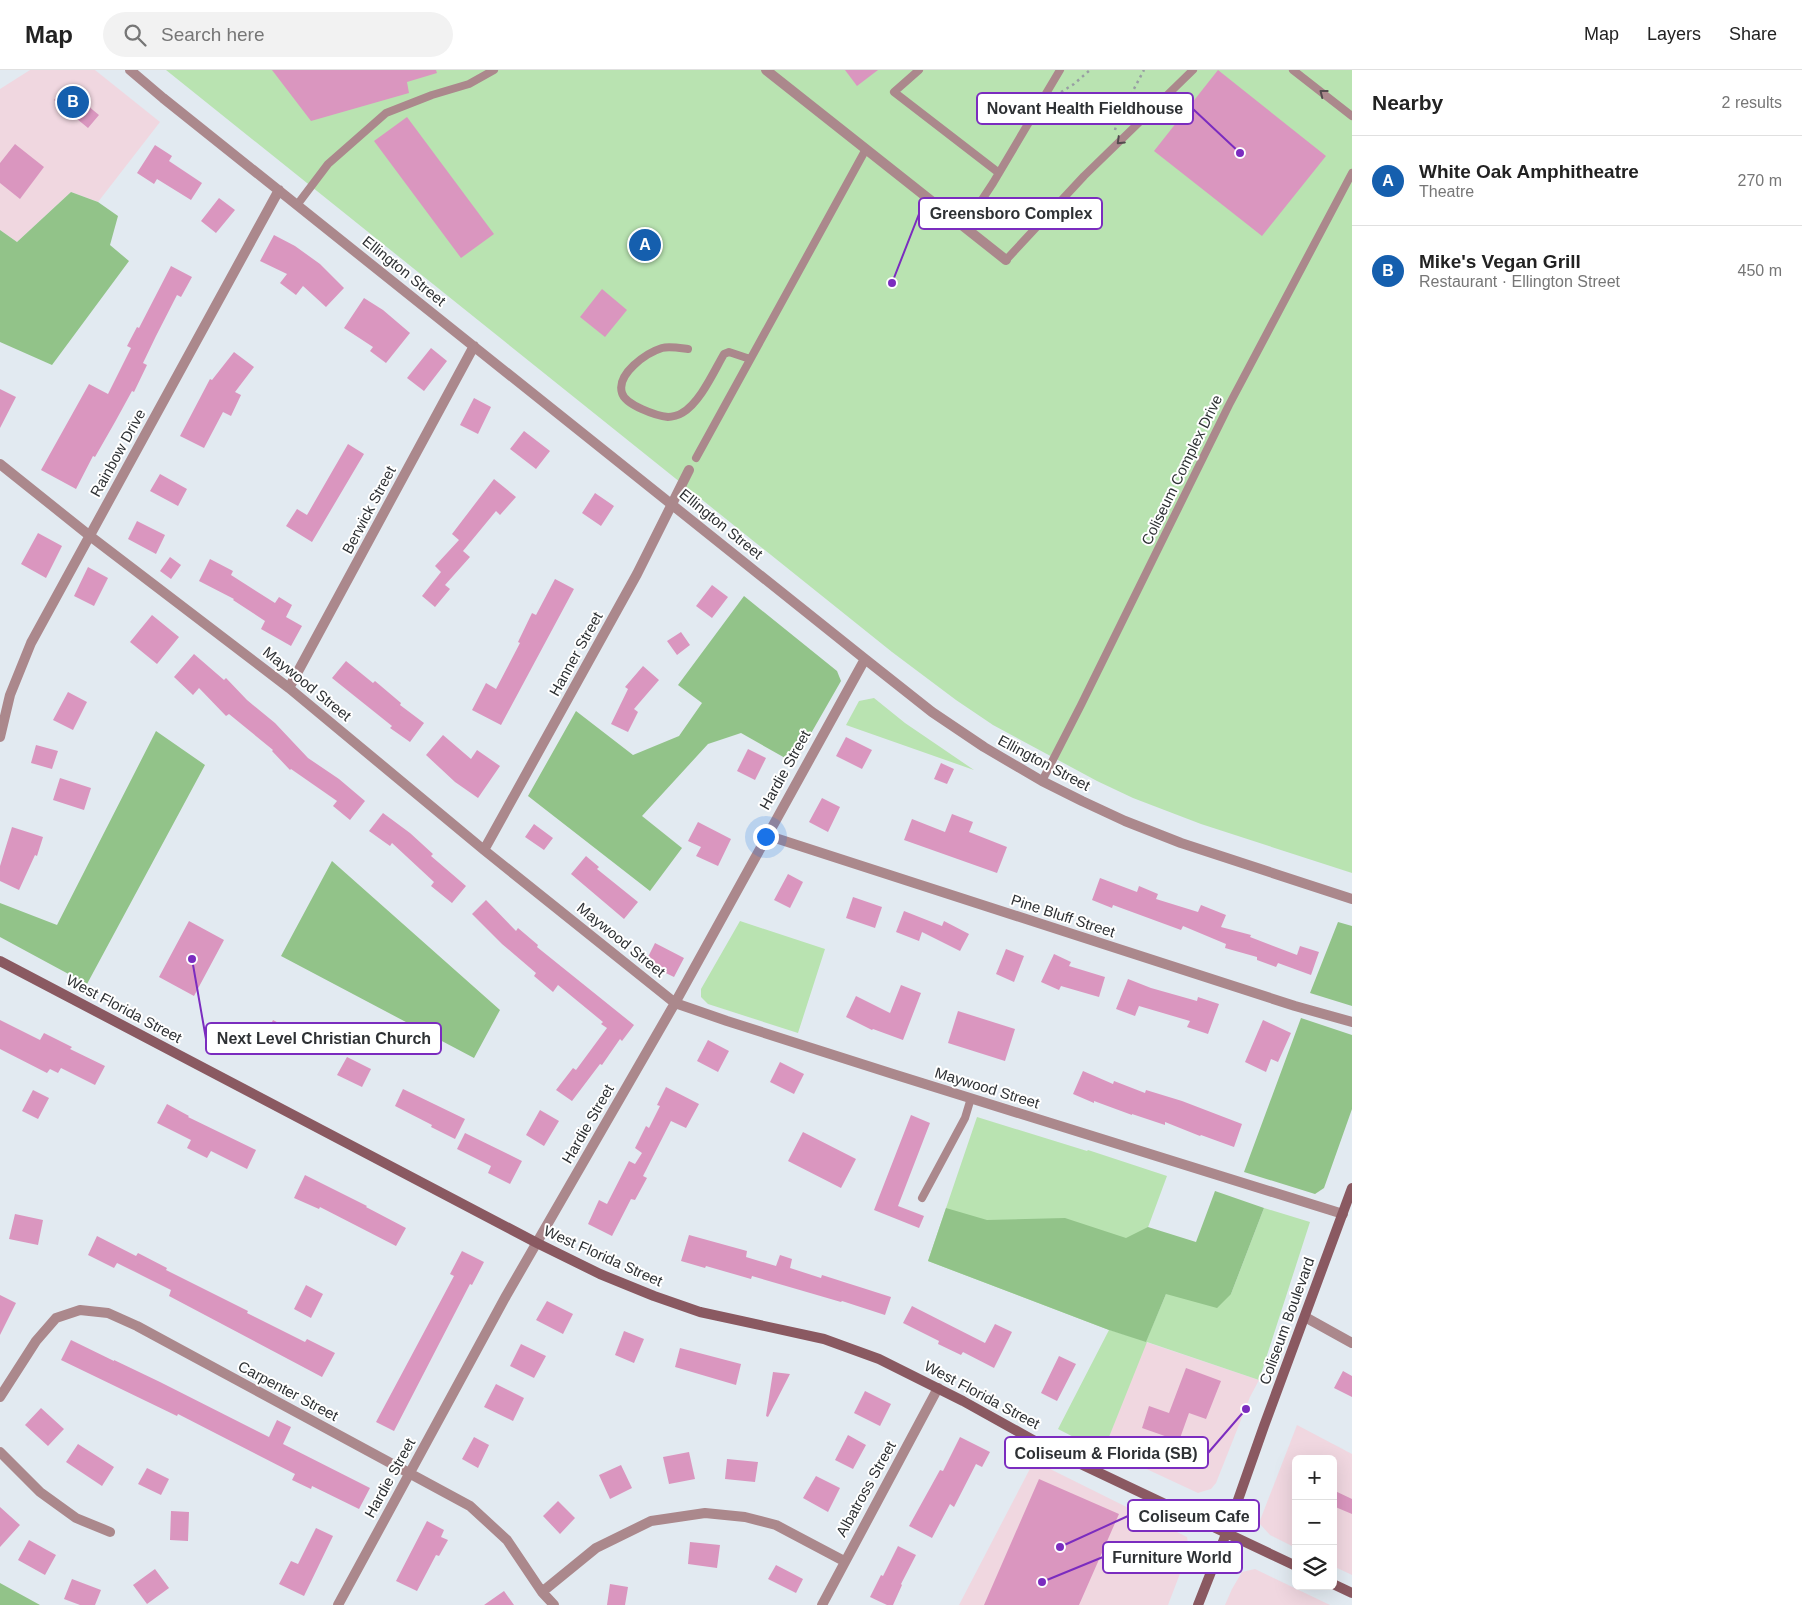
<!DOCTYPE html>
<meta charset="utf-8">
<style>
:root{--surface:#fff;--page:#f2f2f2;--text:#222;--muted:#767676;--line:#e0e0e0;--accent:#155fae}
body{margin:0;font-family:Arial,sans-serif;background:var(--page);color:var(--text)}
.controls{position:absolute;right:15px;bottom:15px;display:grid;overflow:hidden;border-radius:8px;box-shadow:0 5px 20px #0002}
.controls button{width:45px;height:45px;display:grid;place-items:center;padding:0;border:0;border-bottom:1px solid var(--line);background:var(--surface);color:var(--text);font:25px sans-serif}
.you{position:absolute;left:765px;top:766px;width:18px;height:18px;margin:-12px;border:4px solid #fff;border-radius:50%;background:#1a73e8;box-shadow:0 0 0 8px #1a73e833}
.badge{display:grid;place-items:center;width:32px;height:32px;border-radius:50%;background:var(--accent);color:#fff;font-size:16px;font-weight:700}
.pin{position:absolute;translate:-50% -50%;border:2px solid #fff;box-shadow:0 1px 5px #0006}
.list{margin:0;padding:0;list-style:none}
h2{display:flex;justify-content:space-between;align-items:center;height:65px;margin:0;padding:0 20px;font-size:21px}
h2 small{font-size:16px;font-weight:400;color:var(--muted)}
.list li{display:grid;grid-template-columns:32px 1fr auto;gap:15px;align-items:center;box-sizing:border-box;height:90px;padding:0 20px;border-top:1px solid var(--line)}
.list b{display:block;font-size:19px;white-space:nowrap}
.list p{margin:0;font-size:16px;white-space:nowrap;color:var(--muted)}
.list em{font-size:16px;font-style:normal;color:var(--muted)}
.icon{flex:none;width:28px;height:28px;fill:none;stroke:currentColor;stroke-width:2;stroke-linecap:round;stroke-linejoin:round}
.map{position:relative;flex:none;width:1352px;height:1535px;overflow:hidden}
header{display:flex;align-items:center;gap:30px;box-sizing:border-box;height:70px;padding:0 25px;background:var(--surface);border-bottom:1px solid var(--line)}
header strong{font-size:24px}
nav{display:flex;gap:28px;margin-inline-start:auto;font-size:18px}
.search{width:350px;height:45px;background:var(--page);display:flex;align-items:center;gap:12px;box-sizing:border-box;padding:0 18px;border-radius:28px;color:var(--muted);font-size:19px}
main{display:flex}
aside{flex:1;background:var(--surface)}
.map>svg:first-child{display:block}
.commercial{fill:#f0d7e0}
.green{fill:#b9e3b1}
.forest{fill:#92c389}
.building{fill:#da96bf}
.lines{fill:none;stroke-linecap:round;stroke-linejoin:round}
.path{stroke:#989ea3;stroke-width:2.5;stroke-dasharray:2.5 4;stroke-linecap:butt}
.service{stroke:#ab888c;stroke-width:8}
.minor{stroke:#ab888c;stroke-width:10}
.secondary{stroke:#8a5961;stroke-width:10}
.oneway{stroke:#544b4e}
.labels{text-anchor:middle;stroke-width:4;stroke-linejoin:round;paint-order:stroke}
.street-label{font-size:15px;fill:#2e3134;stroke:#fff}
.leader{fill:none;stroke:#7b2cbf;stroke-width:2}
.callout-dot{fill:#7b2cbf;stroke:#fff;stroke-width:2}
.callout{fill:#fff;stroke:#7b2cbf;stroke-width:2}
.callout-label{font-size:16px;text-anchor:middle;font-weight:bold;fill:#2e3134}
</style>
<header>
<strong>Map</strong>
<div class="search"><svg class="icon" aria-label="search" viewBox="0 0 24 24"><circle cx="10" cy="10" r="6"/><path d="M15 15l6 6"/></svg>Search here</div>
<nav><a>Map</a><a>Layers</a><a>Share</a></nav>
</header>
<main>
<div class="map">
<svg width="1352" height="1535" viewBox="0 0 1352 1535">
<rect width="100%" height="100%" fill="#e2eaf1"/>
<path class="commercial" d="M30 0H95L160 52 98 132 71 122 17 172 0 160V19Z
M1146 1272 1259 1310 1250 1327 1216 1413 1211 1419 1204 1421 1198 1423 1110 1382H1103Z
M1297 1355 1352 1384V1505L1333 1496V1389H1296V1478L1270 1465 1259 1453Z
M1034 1391 1187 1467 1189 1480 1168 1535H959Z
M1255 1499 1330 1535H1225L1232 1519 1242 1502Z"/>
<path class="green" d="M166 0H1352V803L1201 754 1133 728 1097 711 993 655 956 630 892 582Z
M874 628 905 653 974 700 846 655 859 631Z
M740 851 825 879 798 963 708 934 701 927V919Z
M977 1047 1087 1081 1088 1080 1167 1106 1110 1260 1146 1271 1166 1224H1231L1264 1138 1310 1152 1259 1310 1147 1272 1103 1382 1058 1359 1109 1260 928 1191Z"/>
<path class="forest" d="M71 122 98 132 118 146 110 175 129 191 52 295 0 272V160L17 172Z
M744 526 837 601 841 611 794 693 741 663 708 674 642 746 682 778 650 821 528 726 576 641 633 685 679 666 702 633 678 615Z
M156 661 205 695 87 914 0 867V833L57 855Z
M332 791 500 940 474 988 281 886Z
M1338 852 1352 856V936L1310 923Z
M1301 948 1352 965V1039L1324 1118 1315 1124 1244 1102Z
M1215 1121 1264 1138 1231 1224 1217 1238 1166 1224 1146 1272 1109 1260 928 1191 946 1138 987 1150 1065 1148 1126 1168 1148 1157 1196 1172Z
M0 1513 40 1535H0Z"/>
<path class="building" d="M272 0H436L437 3 407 12 409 23 311 51Z
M845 0H878L857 16Z
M1218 0 1326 86 1262 166 1154 81Z
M65 17 99 45 88 58 54 30Z
M407 47 494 164 461 188 374 71Z
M15 74 44 97 20 129 0 113V93Z
M155 75 172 86 169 91 202 113 191 130 157 109 154 114 137 103Z
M219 128 235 140 216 163 201 151Z
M274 165 295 176 320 194 344 218 326 237 303 216 296 225 280 213 287 204 260 191Z
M171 196 192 207 181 227 177 225 156 266 143 293 147 295 134 322 132 321 115 352 95 387 93 386 76 419 41 400 89 314 108 324 131 278 127 276 137 257 139 258Z
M602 219 627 240 605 267 580 247Z
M364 228 383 240 410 263 386 293 370 281 373 277 344 258Z
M431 278 447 291 424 321 407 308Z
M234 282 254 297 235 322 241 325 231 346 223 342 204 378 180 366 210 309 212 310Z
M0 319 16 327 0 358Z
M474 328 491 337 478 364 460 355Z
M524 361 550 381 536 399 510 379Z
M348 374 364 384 312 472 286 456 297 439 307 445Z
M160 404 187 419 178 436 150 421Z
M494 409 516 427 500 445 496 441 463 481 470 487 445 515 450 519 435 537 422 526 441 502 435 496 459 470 452 464Z
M595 423 614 436 601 456 582 443Z
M137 451 165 465 156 484 128 469Z
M38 463 62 476 46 508 21 494Z
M170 487 181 495 171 509 160 501Z
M210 489 233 501 231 505 275 533 279 527 292 535 286 547 302 556 291 576 261 559 265 551 233 530 234 529 199 511Z
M88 497 108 508 94 536 74 526Z
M555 509 574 519 501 655 472 640 486 613 496 619 520 573 518 572 532 543 536 545Z
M712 515 728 527 712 548 696 536Z
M152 545 179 567 157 594 130 572Z
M681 562 690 575 677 585 667 571Z
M194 584 224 610 226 608 247 630 275 653 308 688 339 709 365 731 350 750 333 736 337 731 291 699 290 700 272 681 273 680 229 644 226 646 199 618 193 625 174 607Z
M346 591 373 613 375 611 401 633 400 635 424 653 410 672 390 658 392 656 332 608Z
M643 596 659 610 634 639 638 642 628 662 611 654 628 619 625 617Z
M68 622 87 632 73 660 53 650Z
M443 665 471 689 477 680 500 696 478 728 455 712 426 685Z
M846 667 872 680 862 699 836 686Z
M36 675 58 681 52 699 31 693Z
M748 679 766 688 755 710 737 701Z
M941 693 954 699 947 714 934 709Z
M60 708 91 718 84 740 53 730Z
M822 728 840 737 828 762 809 752Z
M383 743 410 763 433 784 431 786 466 816 452 833 431 816 434 812 392 773 390 776 369 761Z
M952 744 973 752 969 762 1007 777 997 803 904 770 912 749 945 762Z
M698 752 731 769 718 796 696 786 701 777 688 771Z
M534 754 553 768 544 780 525 767Z
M12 757 43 767 37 786 35 785 19 820 0 811V796Z
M586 786 599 797 597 799 638 832 624 849 571 804Z
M788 804 803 812 790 838 774 830Z
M1100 808 1137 822 1139 816 1158 824 1156 829 1198 842 1201 835 1226 845 1221 857 1251 865 1250 867 1297 885 1300 876 1319 882 1311 905 1278 893 1276 897 1257 890V887L1225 878 1226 874 1183 856 1181 860 1113 835 1112 838 1092 830Z
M853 827 882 837 875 858 846 848Z
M486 830 516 861 518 858 538 875 537 877 634 955 622 971 620 969 602 995 600 994 572 1031 556 1020 573 998 576 1000 607 958 601 954 603 952 558 915 553 922 534 906 536 903 502 874 472 844Z
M904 841 942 856 944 851 969 864 960 881 922 862 919 871 896 862Z
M189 851 224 870 194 926 159 907Z
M655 873 684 888 674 907 645 893Z
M1006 879 1024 886 1014 912 996 904Z
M1054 884 1071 892 1069 896 1105 907 1099 927 1061 916 1059 920 1041 912Z
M1128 909 1151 918 1197 931 1198 927 1219 934 1208 964 1187 957 1190 951 1139 936 1135 946 1116 939Z
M901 915 921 923 903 970 873 959 872 960 846 947 856 926 890 943Z
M958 941 1015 959 1005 991 948 973Z
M0 950 40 970 44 963 72 977 70 979 105 996 95 1015 61 998 58 1003 50 999 47 1003 0 979Z
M273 950 301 965 292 982 264 968Z
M1263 950 1291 963 1278 992 1271 989 1266 1002 1245 992Z
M708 970 729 981 718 1002 697 991Z
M347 987 371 999 362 1017 337 1005Z
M780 992 804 1004 794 1024 770 1012Z
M1083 1001 1113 1014 1114 1011 1145 1023 1146 1020 1182 1031 1242 1054 1234 1077 1201 1065 1200 1066 1165 1052V1055L1132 1044V1045L1094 1031V1033L1073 1024Z
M666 1017 699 1034 686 1058 671 1051 643 1106 647 1108 635 1130 631 1129 612 1166 588 1154 599 1130 607 1134 629 1091 635 1094 642 1083 635 1078 646 1056 649 1058 660 1036 657 1035Z
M403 1019 465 1049 455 1069 431 1057 432 1055 395 1036Z
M33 1020 49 1028 38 1049 22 1041Z
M167 1034 189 1046 188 1047 256 1080 247 1099 211 1081 207 1088 187 1078 191 1070 157 1053Z
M540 1040 559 1051 544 1076 526 1065Z
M911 1045 930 1053 898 1136 924 1146 919 1158 874 1140Z
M803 1062 856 1089 841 1118 788 1091Z
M465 1063 522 1091 510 1114 488 1103 491 1096 457 1079Z
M305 1105 367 1136 366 1137 406 1158 396 1176 320 1137 319 1139 294 1128Z
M15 1144 43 1150 38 1175 9 1169Z
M689 1165 747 1181 746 1187 776 1196 780 1185 792 1189 790 1198 821 1208 822 1205 891 1227 885 1245 842 1231 841 1232 752 1206 751 1209 706 1196 705 1198 681 1191Z
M97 1166 136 1186 138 1183 167 1198 166 1200 248 1241 247 1243 305 1272 307 1269 335 1283 322 1307 169 1226 171 1220 117 1193 114 1198 88 1185Z
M462 1181 484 1192 472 1215 470 1214 394 1361 376 1352 454 1206 450 1204Z
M306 1215 323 1224 311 1248 294 1239Z
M0 1225 16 1233 0 1265Z
M547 1231 573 1244 563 1264 536 1250Z
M912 1236 985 1273 995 1254 1012 1262 994 1298 963 1282 961 1285 938 1274 939 1271 903 1253Z
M624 1261 644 1269 634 1293 615 1285Z
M71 1270 114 1291V1290L160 1312 269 1367 277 1350 291 1357 283 1374 370 1418 359 1439 312 1416 311 1419 292 1410 295 1404 178 1344 177 1346 61 1290Z
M521 1274 546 1286 534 1308 510 1296Z
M680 1278 741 1294 736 1315 675 1297Z
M1059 1286 1076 1294 1057 1331 1041 1323Z
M1186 1298 1221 1311 1206 1349 1189 1343 1179 1371 1142 1358 1149 1336 1169 1343Z
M1343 1301 1352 1306V1327L1334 1318Z
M773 1302 790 1304 768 1347 766 1346Z
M496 1314 524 1328 513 1351 484 1337Z
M865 1321 891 1334 880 1356 854 1343Z
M41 1338 64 1359 48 1376 25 1355Z
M848 1365 866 1375 853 1399 835 1390Z
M474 1367 489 1375 478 1398 462 1389Z
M960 1367 990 1382 982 1397 976 1394 954 1437 950 1434 932 1468 909 1456 940 1400 943 1401Z
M78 1374 114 1397 102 1416 66 1392Z
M689 1382 695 1409 669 1414 663 1387Z
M727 1389 758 1392 755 1412 725 1409Z
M621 1395 632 1418 610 1429 599 1405Z
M147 1398 169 1409 161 1425 138 1414Z
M816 1406 840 1418 828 1442 803 1428Z
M1039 1409 1119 1444 1079 1535H984Z
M1333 1420 1352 1429V1444L1333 1436Z
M558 1431 575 1448 560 1464 543 1446Z
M0 1437 20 1455 0 1477Z
M171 1441 189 1442 188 1471 170 1470Z
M427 1451 444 1460 441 1467 448 1470 439 1486 436 1485 417 1521 396 1511Z
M316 1458 333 1466 304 1526 279 1514 291 1491 298 1494Z
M29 1470 56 1485 45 1505 18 1490Z
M690 1472 720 1475 717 1498 688 1494Z
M898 1476 916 1485 901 1514 902 1515 893 1535H887L870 1527 881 1505 883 1506Z
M776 1495 803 1509 796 1523 768 1509Z
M155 1499 169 1518 147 1534 133 1515Z
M72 1509 101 1520 95 1535H80L64 1529Z
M610 1514 628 1517 625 1535H607Z
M504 1521 514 1535H484Z"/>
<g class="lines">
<path class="path" d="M1061 22 1074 14 1090 0
M1115 60 1118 49 1144 0"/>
<path class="service" d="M919 0 894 22 999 103
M1293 0 1352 46
M297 135 328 94 386 43 432 25 469 14 494 0
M964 157 993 113 1060 0
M1006 190 1084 106 1193 0
M688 279C680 278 669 276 662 278 646 283 616 304 622 323 625 335 657 346 668 347 672 347 679 345 682 343 700 333 714 301 724 284L729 282 750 289
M696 388 866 79
M1042 711 1081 635 1229 335 1352 103
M922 1128 965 1048 971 1028"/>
<path class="minor" d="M130 0 163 28 865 589 932 642 984 677 1042 711 1082 731 1125 751 1181 773 1352 829
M766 0 1006 190
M0 394 90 466 289 618 484 780 675 933 727 951 893 1004 1343 1144
M289 618 474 276
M0 667 10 625 31 573 279 120
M766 765 1295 936 1352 952
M484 780 637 504 689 400
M1305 1247 1352 1273
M0 1327 36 1271 56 1248 80 1240 108 1243 137 1256 470 1436 507 1470 542 1522 554 1535
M0 1382 40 1422 76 1448 110 1462
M542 1522 596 1478 651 1451 705 1443 745 1447 776 1455 844 1491
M338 1535 506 1226 675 933 865 589
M822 1535 938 1318"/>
<path class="secondary" d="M0 891 537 1173 600 1204 654 1226 700 1242 824 1269 879 1289 963 1331 1051 1380 1296 1496
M1333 1514 1352 1523
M1198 1535 1226 1464 1264 1356 1352 1118"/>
</g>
<defs><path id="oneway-chevron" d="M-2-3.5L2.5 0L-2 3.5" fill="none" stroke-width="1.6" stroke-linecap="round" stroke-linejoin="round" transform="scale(1.25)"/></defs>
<g class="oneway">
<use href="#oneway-chevron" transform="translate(1323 23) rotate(-142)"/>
<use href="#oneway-chevron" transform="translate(1120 71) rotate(136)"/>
</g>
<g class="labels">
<g class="street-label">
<text transform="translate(404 201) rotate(39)" y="5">Ellington Street</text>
<text transform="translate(118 383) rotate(-61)" y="5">Rainbow Drive</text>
<text transform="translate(1182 400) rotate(-64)" y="5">Coliseum Complex Drive</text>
<text transform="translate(369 440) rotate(-62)" y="5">Berwick Street</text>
<text transform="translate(721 454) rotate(39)" y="5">Ellington Street</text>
<text transform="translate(576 584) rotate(-61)" y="5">Hanner Street</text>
<text transform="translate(307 614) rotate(39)" y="5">Maywood Street</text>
<text transform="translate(1044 693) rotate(28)" y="5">Ellington Street</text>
<text transform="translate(785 700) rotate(-61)" y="5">Hardie Street</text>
<text transform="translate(1063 846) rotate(18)" y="5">Pine Bluff Street</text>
<text transform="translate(621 870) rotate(39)" y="5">Maywood Street</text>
<text transform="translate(124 939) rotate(28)" y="5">West Florida Street</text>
<text transform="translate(987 1018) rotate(17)" y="5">Maywood Street</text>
<text transform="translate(588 1054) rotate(-60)" y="5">Hardie Street</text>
<text transform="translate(603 1186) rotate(24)" y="5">West Florida Street</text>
<text transform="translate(1287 1251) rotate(-70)" y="5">Coliseum Boulevard</text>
<text transform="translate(288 1321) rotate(28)" y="5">Carpenter Street</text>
<text transform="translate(982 1325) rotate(28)" y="5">West Florida Street</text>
<text transform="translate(390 1408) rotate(-61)" y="5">Hardie Street</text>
<text transform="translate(866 1419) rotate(-61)" y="5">Albatross Street</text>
</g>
</g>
<path class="leader" d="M1240 83L1193 39M892 213L919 144M192 889L206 969M1246 1339L1208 1383M1060 1477L1128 1446M1042 1512L1103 1487"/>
<g class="callout-dot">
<circle cx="1240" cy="83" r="5"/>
<circle cx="892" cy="213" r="5"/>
<circle cx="192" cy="889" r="5"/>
<circle cx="1246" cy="1339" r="5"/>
<circle cx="1060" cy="1477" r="5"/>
<circle cx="1042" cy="1512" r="5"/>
</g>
<g class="callout">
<rect x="977" y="23" width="216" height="31" rx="5"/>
<rect x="919" y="128" width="183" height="31" rx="5"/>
<rect x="206" y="953" width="235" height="31" rx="5"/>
<rect x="1005" y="1367" width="203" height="31" rx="5"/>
<rect x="1128" y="1430" width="131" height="31" rx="5"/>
<rect x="1103" y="1472" width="139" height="31" rx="5"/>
</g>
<g class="callout-label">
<text x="1085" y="44">Novant Health Fieldhouse</text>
<text x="1011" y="149">Greensboro Complex</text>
<text x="324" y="974">Next Level Christian Church</text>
<text x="1106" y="1389">Coliseum &amp; Florida (SB)</text>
<text x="1194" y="1452">Coliseum Cafe</text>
<text x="1172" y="1493">Furniture World</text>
</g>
</svg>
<div class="controls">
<button>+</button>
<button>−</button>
<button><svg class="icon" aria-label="layers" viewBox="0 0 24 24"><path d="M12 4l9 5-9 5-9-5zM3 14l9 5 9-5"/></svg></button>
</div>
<div class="you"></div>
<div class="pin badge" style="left:645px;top:175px">A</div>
<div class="pin badge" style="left:73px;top:32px">B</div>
</div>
<aside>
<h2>Nearby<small>2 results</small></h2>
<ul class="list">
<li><span class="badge">A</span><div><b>White Oak Amphitheatre</b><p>Theatre</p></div><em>270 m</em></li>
<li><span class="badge">B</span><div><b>Mike's Vegan Grill</b><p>Restaurant · Ellington Street</p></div><em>450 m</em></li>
</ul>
</aside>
</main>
